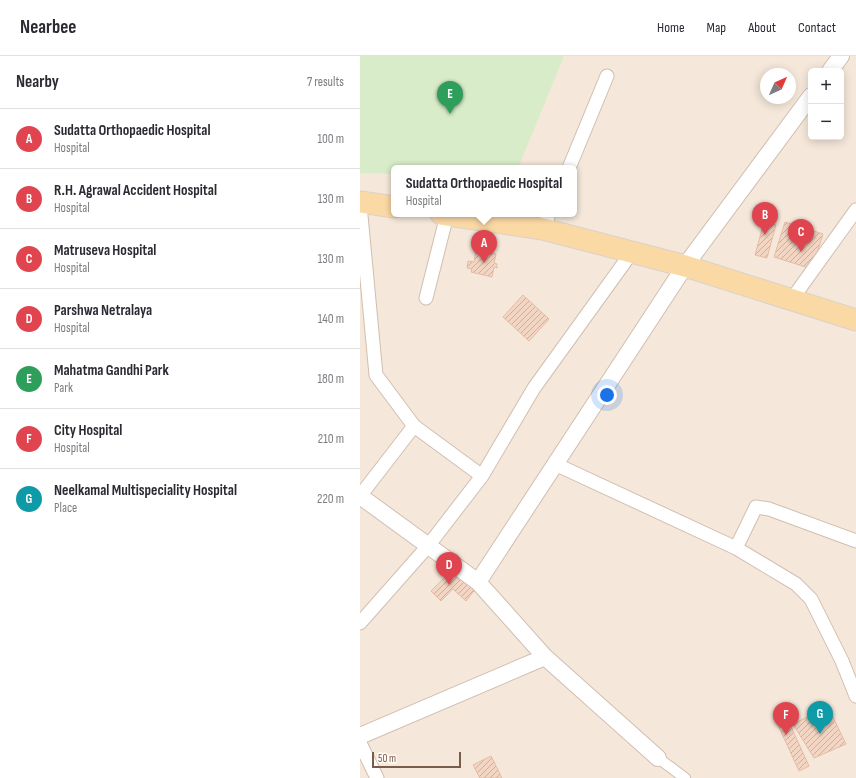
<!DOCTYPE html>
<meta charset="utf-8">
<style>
:root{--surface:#fff;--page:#f7f7f7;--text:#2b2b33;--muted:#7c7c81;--line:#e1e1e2;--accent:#e76f51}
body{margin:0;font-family:"Sofia Sans Condensed",sans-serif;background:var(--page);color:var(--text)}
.controls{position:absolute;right:12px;top:12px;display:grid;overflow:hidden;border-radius:6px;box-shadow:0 2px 10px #0003}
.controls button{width:36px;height:36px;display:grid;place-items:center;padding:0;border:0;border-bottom:1px solid var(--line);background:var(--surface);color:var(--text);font:20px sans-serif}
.compass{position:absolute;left:400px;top:12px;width:36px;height:36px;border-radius:50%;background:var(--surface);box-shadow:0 2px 10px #0003;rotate:45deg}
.scale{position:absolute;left:12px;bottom:10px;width:89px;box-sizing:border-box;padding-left:4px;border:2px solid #7a5c4d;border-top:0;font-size:11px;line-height:14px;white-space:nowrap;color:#7a5c4d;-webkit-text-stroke:3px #fffaf3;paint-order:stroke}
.you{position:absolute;left:247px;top:339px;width:14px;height:14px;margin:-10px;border:3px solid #fff;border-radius:50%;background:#1a73e8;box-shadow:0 0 0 6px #1a73e833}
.badge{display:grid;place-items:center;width:26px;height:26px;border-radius:50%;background:var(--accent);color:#fff;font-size:13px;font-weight:700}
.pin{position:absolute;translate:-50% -33px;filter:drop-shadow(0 1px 2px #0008)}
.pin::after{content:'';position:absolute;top:21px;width:14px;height:12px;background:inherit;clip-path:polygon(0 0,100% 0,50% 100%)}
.popup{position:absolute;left:31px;top:109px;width:186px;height:52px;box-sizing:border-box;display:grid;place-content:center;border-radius:6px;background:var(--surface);filter:drop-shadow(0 1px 3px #0005);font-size:13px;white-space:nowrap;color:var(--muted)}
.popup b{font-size:15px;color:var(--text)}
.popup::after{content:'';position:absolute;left:50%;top:100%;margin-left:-8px;border:8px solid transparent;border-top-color:var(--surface)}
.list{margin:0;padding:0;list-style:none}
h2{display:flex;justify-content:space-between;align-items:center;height:52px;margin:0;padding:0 16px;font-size:17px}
h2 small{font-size:13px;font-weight:400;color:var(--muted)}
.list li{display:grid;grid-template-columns:26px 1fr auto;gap:12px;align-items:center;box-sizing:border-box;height:60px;padding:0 16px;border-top:1px solid var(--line)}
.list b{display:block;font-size:15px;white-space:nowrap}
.list p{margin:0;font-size:13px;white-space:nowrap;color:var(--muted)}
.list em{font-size:13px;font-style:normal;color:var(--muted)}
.map{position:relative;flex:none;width:496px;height:722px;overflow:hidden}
header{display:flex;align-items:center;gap:24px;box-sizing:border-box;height:56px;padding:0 20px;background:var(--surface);border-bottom:1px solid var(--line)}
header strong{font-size:19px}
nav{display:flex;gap:22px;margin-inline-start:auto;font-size:14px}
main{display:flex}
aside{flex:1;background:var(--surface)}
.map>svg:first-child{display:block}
.residential{fill:#f5e8da;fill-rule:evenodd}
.green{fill:#d8ecc9}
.building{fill:url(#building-hatch);stroke:#e6bba3}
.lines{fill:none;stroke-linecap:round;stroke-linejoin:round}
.pedestrian-casing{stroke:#d1beb0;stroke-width:12}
.minor-casing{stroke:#d1beb0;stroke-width:15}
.tertiary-casing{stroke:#d1beb0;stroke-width:18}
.primary-casing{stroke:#dad1cd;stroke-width:23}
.pedestrian{stroke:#fff;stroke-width:10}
.minor{stroke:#fff;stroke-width:13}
.tertiary{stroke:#fff;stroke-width:16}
.primary{stroke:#fbd9a5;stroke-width:21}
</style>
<header>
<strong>Nearbee</strong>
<nav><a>Home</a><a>Map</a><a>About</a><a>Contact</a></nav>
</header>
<main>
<aside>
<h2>Nearby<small>7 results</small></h2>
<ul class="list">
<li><span class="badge" style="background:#e0444e">A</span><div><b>Sudatta Orthopaedic Hospital</b><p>Hospital</p></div><em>100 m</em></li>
<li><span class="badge" style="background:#e0444e">B</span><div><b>R.H. Agrawal Accident Hospital</b><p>Hospital</p></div><em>130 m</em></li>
<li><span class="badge" style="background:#e0444e">C</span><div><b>Matruseva Hospital</b><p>Hospital</p></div><em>130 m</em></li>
<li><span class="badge" style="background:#e0444e">D</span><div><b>Parshwa Netralaya</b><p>Hospital</p></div><em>140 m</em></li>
<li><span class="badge" style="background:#2e9e5b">E</span><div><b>Mahatma Gandhi Park</b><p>Park</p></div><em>180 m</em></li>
<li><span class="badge" style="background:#e0444e">F</span><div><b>City Hospital</b><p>Hospital</p></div><em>210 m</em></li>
<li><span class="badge" style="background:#0f9aa8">G</span><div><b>Neelkamal Multispeciality Hospital</b><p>Place</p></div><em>220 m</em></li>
</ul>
</aside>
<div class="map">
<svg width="496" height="722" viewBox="0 0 496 722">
<defs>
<pattern id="building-hatch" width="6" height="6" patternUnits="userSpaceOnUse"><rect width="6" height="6" fill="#f3d5c3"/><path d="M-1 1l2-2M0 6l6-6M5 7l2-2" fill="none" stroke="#cab0a1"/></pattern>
</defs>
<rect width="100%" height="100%" fill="#fdf6ec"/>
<path class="residential" d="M0 0H496V722H0ZM451 15H481V81H451ZM406 18H430V42H406ZM34 112H214V158H34Z"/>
<path class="green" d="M0 0H204L158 112H34V118L0 117Z"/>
<path class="building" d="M404 166 416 169 407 202 395 199Z
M425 166 463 178 452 213 414 201Z
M116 194 136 198 134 207 137 208V212L134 211 132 221 111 216 112 213 107 212 108 205 114 206Z
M163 239 189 263 169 285 143 261Z
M99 513 117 531 106 545 93 533 81 545 71 535 90 516 93 519Z
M468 651 486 688 454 702 433 668Z
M428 664 449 710 439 715 418 669Z
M131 700 142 722H120L113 709Z"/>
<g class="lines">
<defs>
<path id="pedestrian" d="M298 702 325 722"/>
<path id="minor" d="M209 112 247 20
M0 149 16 319 54 370 122 420
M183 173 189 158
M66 242 87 159
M432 243 496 154
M195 408 376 492 436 528 451 543 482 605 496 640
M0 440 54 370
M376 492 396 451 409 453 496 485
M0 567 68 490 122 420 174 332 272 196
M0 687 17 722"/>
<path id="tertiary" d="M470 15 481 0
M0 440 118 526 185 601 298 702
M118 526 325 210 451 40
M0 680 185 601"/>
<path id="primary" d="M0 146 34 151
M81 158 183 173 325 210 496 264"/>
</defs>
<use href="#pedestrian" class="pedestrian-casing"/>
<use href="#minor" class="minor-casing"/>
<use href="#tertiary" class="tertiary-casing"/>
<use href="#primary" class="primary-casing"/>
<use href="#pedestrian" class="pedestrian"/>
<use href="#minor" class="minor"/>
<use href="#tertiary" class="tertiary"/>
<use href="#primary" class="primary"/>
</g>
</svg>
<div class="controls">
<button>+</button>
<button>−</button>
</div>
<svg class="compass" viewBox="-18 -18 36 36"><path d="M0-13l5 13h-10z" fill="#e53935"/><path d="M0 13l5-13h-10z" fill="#7c7c81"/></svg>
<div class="scale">50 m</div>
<div class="you"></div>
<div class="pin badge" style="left:124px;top:207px;background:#e0444e">A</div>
<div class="popup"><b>Sudatta Orthopaedic Hospital</b>Hospital</div>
<div class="pin badge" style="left:405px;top:179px;background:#e0444e">B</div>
<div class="pin badge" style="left:441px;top:196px;background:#e0444e">C</div>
<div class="pin badge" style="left:89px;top:529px;background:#e0444e">D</div>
<div class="pin badge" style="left:90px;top:58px;background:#2e9e5b">E</div>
<div class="pin badge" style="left:426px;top:679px;background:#e0444e">F</div>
<div class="pin badge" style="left:460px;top:678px;background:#0f9aa8">G</div>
</div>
</main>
